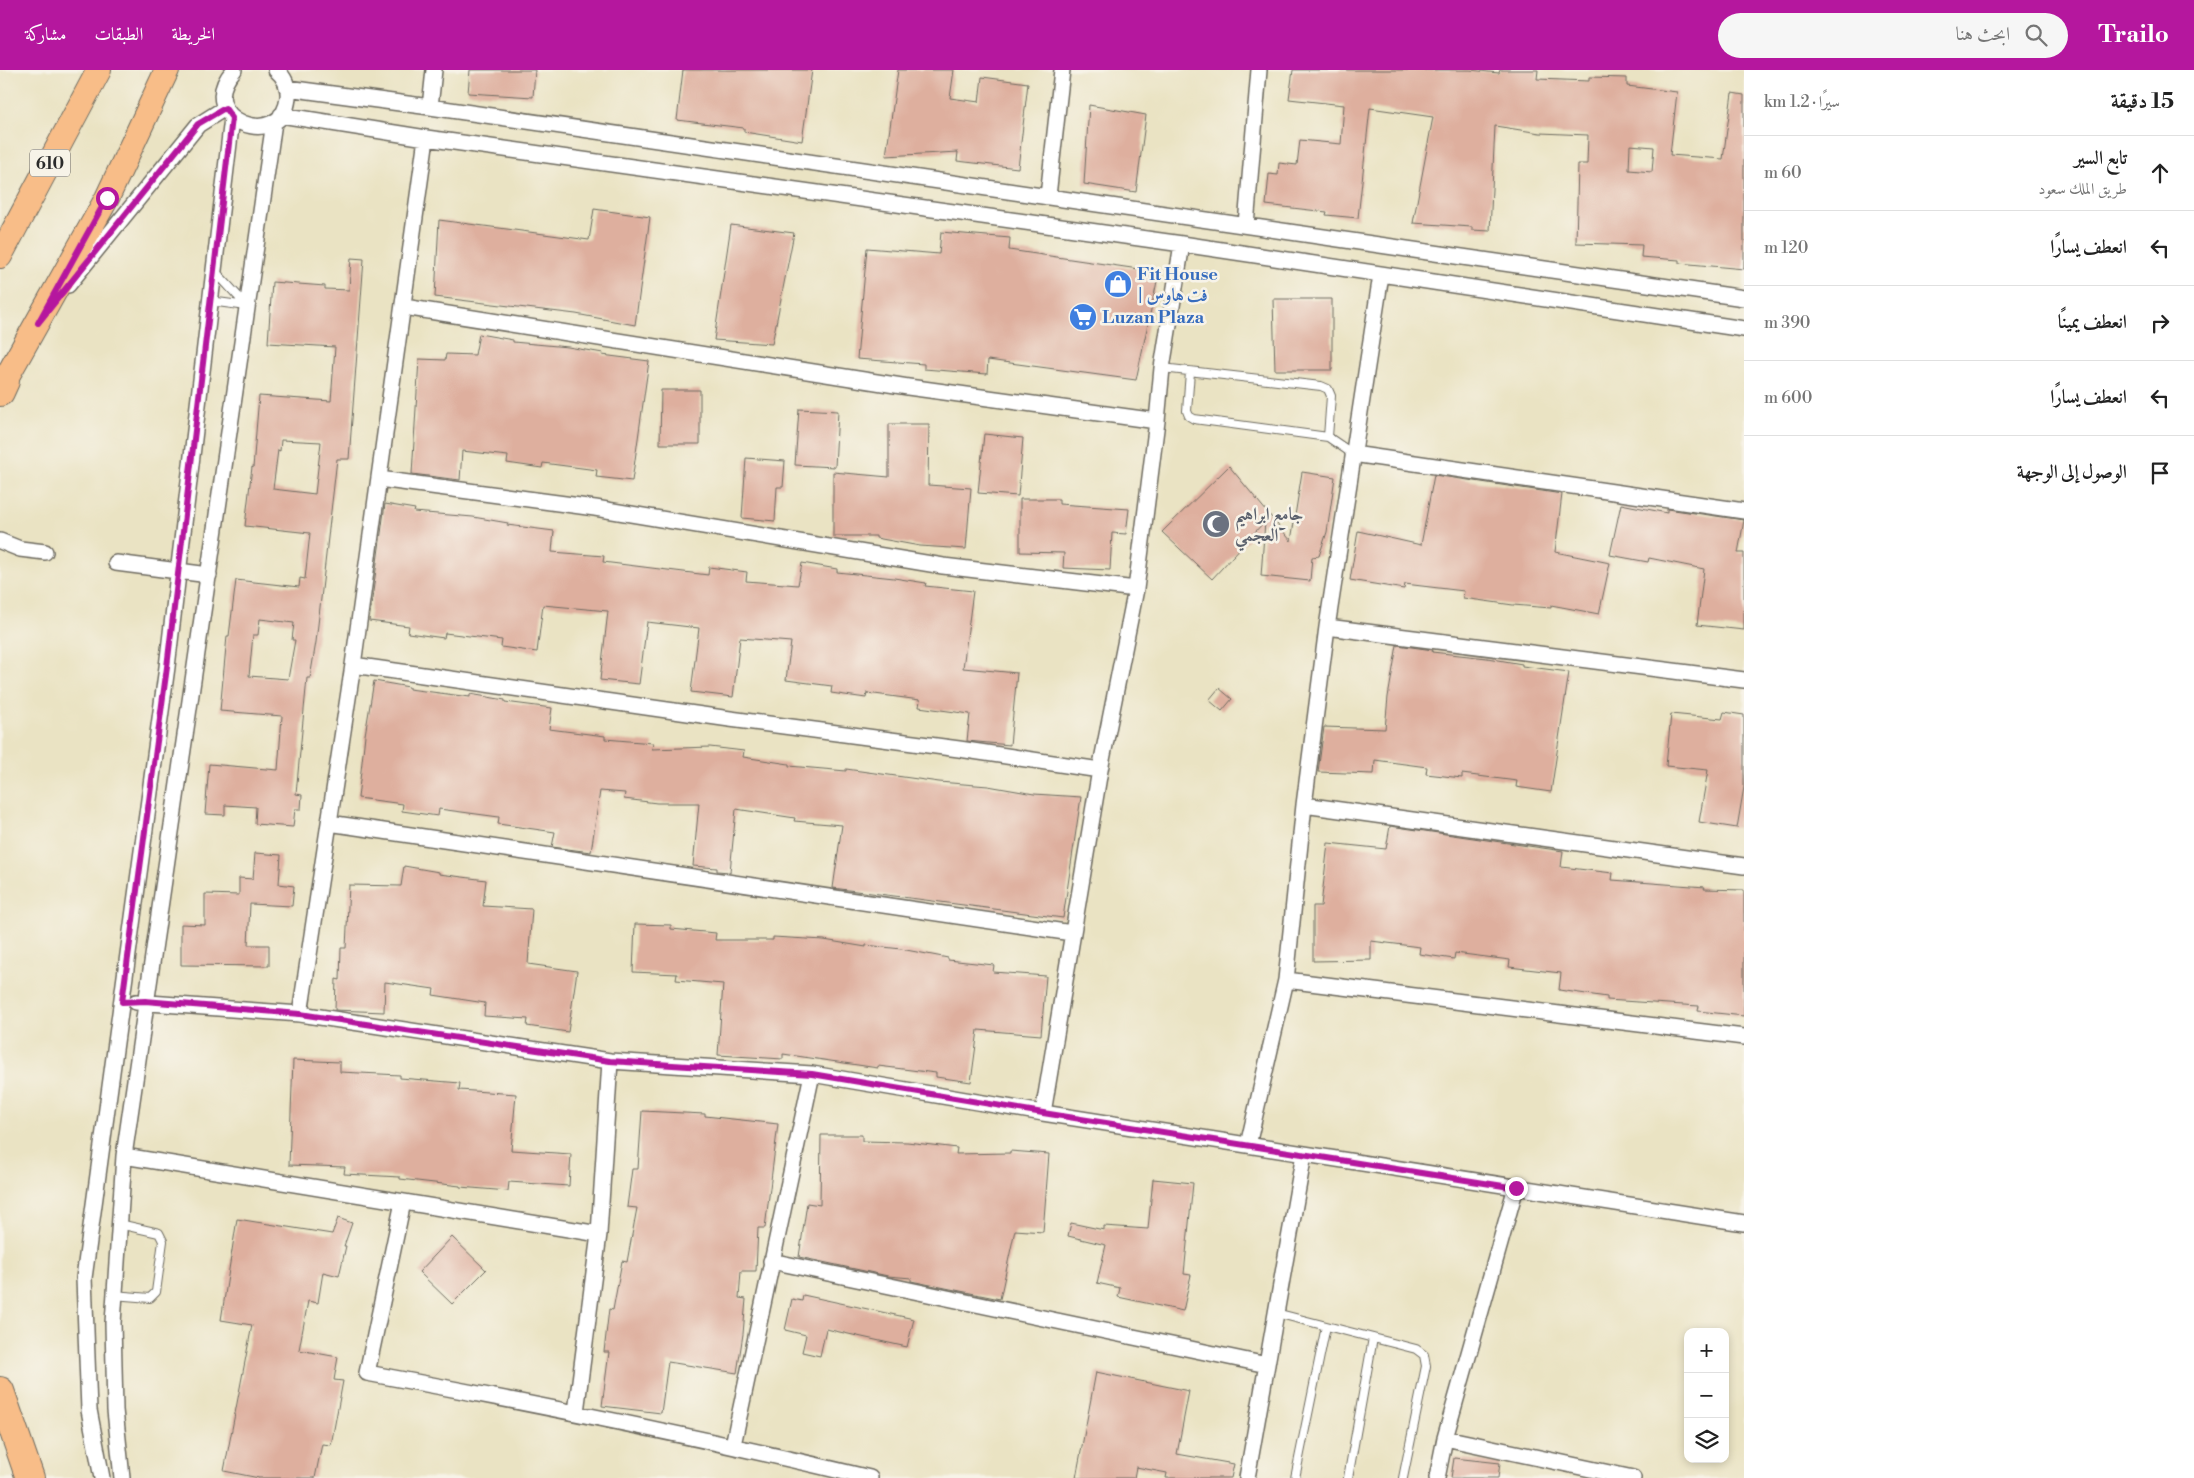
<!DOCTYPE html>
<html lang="ar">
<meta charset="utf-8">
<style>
:root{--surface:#fff;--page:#f6f6f6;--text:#222;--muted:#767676;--line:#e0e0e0;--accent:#b5179e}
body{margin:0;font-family:"Libre Bodoni",Amiri,serif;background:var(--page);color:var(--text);direction:rtl}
.controls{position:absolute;right:15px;bottom:15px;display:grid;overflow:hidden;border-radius:10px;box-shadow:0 2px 8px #0003}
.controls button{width:45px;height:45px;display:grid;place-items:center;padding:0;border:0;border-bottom:1px solid var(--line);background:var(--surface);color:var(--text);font:25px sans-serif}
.stop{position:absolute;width:15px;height:15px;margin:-11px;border:4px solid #b5179e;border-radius:50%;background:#fff}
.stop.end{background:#b5179e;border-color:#fff;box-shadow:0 1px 5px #0008}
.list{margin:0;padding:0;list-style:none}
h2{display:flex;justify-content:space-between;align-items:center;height:65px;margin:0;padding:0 20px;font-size:21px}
h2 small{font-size:16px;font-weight:400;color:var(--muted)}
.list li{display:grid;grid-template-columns:32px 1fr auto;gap:15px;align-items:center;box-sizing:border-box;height:75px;padding:0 20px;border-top:1px solid var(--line)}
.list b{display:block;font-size:19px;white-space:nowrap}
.list p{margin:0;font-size:16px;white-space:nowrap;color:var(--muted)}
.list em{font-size:16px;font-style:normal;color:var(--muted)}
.icon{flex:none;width:28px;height:28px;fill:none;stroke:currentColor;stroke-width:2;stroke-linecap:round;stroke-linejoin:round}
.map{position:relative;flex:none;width:1744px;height:1408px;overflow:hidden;direction:ltr}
header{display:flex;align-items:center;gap:30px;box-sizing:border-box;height:70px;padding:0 25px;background:var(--accent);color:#fff}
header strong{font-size:24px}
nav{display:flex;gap:28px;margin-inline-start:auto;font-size:18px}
.search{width:350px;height:45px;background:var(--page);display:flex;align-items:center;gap:12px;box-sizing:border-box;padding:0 18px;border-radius:28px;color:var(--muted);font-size:19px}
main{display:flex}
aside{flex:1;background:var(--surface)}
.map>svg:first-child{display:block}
.building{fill:#deaf9e;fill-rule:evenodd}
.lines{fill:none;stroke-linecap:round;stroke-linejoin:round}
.lane-casing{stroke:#6e6b60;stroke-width:10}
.street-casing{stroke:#6e6b60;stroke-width:18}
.primary-casing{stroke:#6e6b60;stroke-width:26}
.highway-casing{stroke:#6e6b60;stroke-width:30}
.lane{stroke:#fff;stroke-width:8}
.street{stroke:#fff;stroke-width:15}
.primary{stroke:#f8bd88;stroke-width:24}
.highway{stroke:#f8bd88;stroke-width:28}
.route{stroke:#b5179e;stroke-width:6}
.labels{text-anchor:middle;stroke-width:5;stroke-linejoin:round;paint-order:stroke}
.shield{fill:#f7f3e8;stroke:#686764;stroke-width:1}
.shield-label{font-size:16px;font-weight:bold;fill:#2b2b2b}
.shop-label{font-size:18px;font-weight:bold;fill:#366cbe;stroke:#f7f3e8;text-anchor:start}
.worship-label{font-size:18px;font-weight:bold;fill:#5b616d;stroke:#f7f3e8;text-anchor:start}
</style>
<header>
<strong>Trailo</strong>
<div class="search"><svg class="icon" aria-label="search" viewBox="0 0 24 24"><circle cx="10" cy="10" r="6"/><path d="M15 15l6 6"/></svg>ابحث هنا</div>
<nav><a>الخريطة</a><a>الطبقات</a><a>مشاركة</a></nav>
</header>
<main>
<aside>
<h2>15 دقيقة<small>سيرًا · 1.2 km</small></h2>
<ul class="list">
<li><svg class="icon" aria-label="ahead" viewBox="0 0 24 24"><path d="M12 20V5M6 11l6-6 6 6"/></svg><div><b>تابع السير</b><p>طريق الملك سعود</p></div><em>60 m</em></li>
<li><svg class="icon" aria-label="left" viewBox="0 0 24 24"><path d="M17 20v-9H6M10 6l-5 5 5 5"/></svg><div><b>انعطف يسارًا</b></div><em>120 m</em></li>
<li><svg class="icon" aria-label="right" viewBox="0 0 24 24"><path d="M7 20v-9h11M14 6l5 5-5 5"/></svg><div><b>انعطف يمينًا</b></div><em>390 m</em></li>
<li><svg class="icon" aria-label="left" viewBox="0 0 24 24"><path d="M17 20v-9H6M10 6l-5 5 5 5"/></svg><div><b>انعطف يسارًا</b></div><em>600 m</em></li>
<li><svg class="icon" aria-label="arrive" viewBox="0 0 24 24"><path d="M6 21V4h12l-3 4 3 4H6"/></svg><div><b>الوصول إلى الوجهة</b></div></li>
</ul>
</aside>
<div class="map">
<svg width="1744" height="1408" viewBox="0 0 1744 1408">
<rect width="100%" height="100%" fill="#f7f3e8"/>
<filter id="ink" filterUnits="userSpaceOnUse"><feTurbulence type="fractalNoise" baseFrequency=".02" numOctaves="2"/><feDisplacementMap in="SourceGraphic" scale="10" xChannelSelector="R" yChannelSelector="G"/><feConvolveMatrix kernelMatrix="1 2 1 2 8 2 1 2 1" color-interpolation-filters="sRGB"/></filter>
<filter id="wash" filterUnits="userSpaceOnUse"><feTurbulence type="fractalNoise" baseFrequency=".0096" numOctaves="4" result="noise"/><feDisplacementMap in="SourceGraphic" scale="20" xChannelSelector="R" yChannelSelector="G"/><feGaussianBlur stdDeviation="1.12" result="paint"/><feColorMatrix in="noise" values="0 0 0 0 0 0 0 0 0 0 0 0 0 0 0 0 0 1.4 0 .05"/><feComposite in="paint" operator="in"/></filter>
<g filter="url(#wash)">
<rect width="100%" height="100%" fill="#eae3c3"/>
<g id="blocks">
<path class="building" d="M470 0H535L533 27 468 23Z
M683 0H812L802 71 744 62V58L677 50Z
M898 0H954L950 28 979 32 982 7 1028 13 1018 98 957 91 958 82 886 86Z
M1293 0H1470L1499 3 1500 0H1538L1537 9 1589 11V7L1627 8V16L1677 22 1670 85 1723 89 1732 23 1744 25V199L1679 193V190L1641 187 1642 175 1576 173 1578 94H1587L1588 65 1540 63 1495 56 1490 161 1472 160V157L1413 153 1433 47 1370 38 1358 148 1326 145 1327 142 1266 135 1269 104 1278 105 1279 93 1297 95 1300 70 1341 74 1344 35 1289 29ZM1630 75 1654 77 1652 102 1629 100Z
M1089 35 1146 45 1136 122 1084 114Z
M594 139 650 147 635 255 576 244 435 227 439 150 589 170Z
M731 155 794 163 772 274 714 270Z
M941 162 1010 168 1009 180 1159 202 1136 310 988 290 987 304 924 299V294L857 289 867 178 939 184Z
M351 188 364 189 349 389H337L316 572 310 608H307L296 724 302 725 301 739H295L293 757 255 754 256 737 225 735V745L205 744 209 694 278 700 282 646 220 641 227 566H229L236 510 299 517 300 508 305 509 310 463 245 456 252 397 253 398 259 326 331 331 335 277 268 273 272 212 325 216V219L349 220ZM281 370 321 372 315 424 273 419 278 380 280 381ZM260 549 294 553 292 570H295L288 609 249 606 253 565H258Z
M1273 229H1332V300H1275Z
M479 264 513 270V272L568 277 603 283 602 285 649 291 632 411 596 407 597 400 543 393 542 398 507 393 508 386 462 381 460 410 412 404 419 289 445 290 446 284 475 285Z
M661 320H700V374H660Z
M799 339 838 341 835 397 795 395Z
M889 354H929L928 415 971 418 966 479 920 476 876 468V466H833V402L889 407Z
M984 364 1023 368 1018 426 978 423Z
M746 388 785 391 783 417H777L775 451 742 448Z
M1229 396 1291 471 1302 402 1335 407 1327 462 1319 486 1312 487 1310 511 1261 506 1265 451 1212 509 1162 462Z
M1434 405 1562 424 1555 482 1610 493 1599 544 1551 535V538L1513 535 1463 528 1464 521 1405 514 1404 519 1350 510 1358 461 1421 475Z
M1020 429H1059V434L1129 439 1126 464 1112 463 1110 500 1063 498 1064 483 1020 482Z
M385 434 415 439 414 442 473 447 508 453 507 455 554 461 552 482 604 486 603 492 708 505 709 497 747 502 746 511 798 515 802 493 837 499V502L894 508 926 513 925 516 973 521 963 598 1017 603 1010 675 967 671 970 644 919 637 920 630 867 623 866 628 831 623 832 616 786 610 791 572 740 568 733 627 691 622 699 558 647 552 639 614 600 610 608 541 543 535 537 582 501 577 502 570 445 563 444 568 408 563 409 556 369 551Z
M1621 434 1667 443V439L1744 450 1738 483H1744V560L1697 555 1704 499 1649 488 1648 492 1610 485Z
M1397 575 1433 580 1432 582 1487 588 1522 594V596L1569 602 1551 722 1516 717 1517 711 1462 704V708L1426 704 1427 697 1375 690 1374 704 1318 702 1324 657 1385 659 1388 627Z
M374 611 409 617V619L470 627V624L505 630V632L552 638 549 659 605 666V669L653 673 652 679 710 677 744 681 743 687 789 694V696L846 701V699L939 712 988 716 1034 724 1081 727 1063 848 833 818 842 755 794 751 795 748 736 739 730 802 717 801V798L693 796 699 733H657L624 729 625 723 600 721 591 782 552 777 555 762 498 754 499 747 439 739 438 746 402 741 403 734 358 728 365 665Z
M1219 618 1232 629 1222 641 1209 630Z
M1724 642 1744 645V717L1737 758 1699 752 1708 700 1666 696 1671 644 1722 649Z
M1390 756 1563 781 1561 797 1613 803 1612 810 1705 817 1704 819 1744 820V946L1698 941 1699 936 1607 930V927L1559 920 1561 903 1509 897 1510 890 1455 883 1454 889 1419 884 1420 877 1371 871V890L1313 891V836H1321L1328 773 1386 779Z
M255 783 281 785 279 814 294 816 292 836 250 834 248 875H269V896L181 895V854L205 855V824L239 825V808L253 809Z
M404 796 439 802V804L486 810 483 836 532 839 528 894 577 901 568 962 527 956 528 949 484 946 485 933 433 925 434 919 385 912 384 942 335 940 336 909 340 910 341 878H346L349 815 401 816Z
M635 854 671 855V859L716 863 715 870H773V867L824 870 866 877V875L901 879 948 888V890L994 895 993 902 1046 906 1041 965 978 960 971 1012 936 1007V1003L878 996V998L783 984V989L718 985 723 914 676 910 677 904 633 902Z
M293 990 340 992V1002L400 1005V1008L460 1013 459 1020 516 1024 511 1080 571 1084 569 1116 509 1112 508 1121 460 1117V1116L400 1109V1107L344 1104 345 1097 289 1095Z
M642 1041 705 1044V1046L778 1054 765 1158H758L756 1201H741L739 1228 746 1229 743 1264 737 1303 668 1292 661 1343 602 1336 609 1282H604L609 1239 613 1240 622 1191 627 1192 637 1138 627 1137 632 1099H638Z
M821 1065H862V1071L907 1072 957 1078 956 1084 1010 1083V1081L1049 1084 1043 1162 1015 1160 1000 1229 911 1211V1208L888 1206 799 1187 807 1133 820 1135Z
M1153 1109 1193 1113 1184 1204 1191 1205 1183 1241 1118 1227 1120 1218 1097 1213 1106 1175 1068 1166 1071 1153 1104 1160V1156L1148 1159Z
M338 1148 352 1153 344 1176H346L339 1206 323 1202 318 1233 308 1231 299 1280 338 1287 334 1310 343 1311 331 1375 322 1374 315 1408H259L224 1401 252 1255 221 1250 237 1149 332 1164Z
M452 1167 486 1200 452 1234 419 1202Z
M803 1225 914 1249 907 1277 826 1259 820 1286 802 1282 806 1265 785 1260 792 1229 802 1231Z
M1096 1302 1189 1321 1177 1384 1234 1394 1231 1408H1166L1167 1403 1136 1397 1134 1408H1076Z
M1454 1388 1500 1393 1498 1408H1451Z"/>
</g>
</g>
<g filter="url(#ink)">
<use href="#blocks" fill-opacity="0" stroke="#6e6b60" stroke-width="1"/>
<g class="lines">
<defs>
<path id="lane" d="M210 231 247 236 214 200
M1162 298 1321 316 1328 319 1331 326 1328 367
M1190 302 1187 341 1189 346 1194 349 1328 367 1353 384
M113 1225 150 1228 156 1222 163 1171 159 1163 119 1154
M1276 1243 1416 1279 1424 1285 1426 1296 1403 1408
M1295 1408 1326 1256
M1348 1408 1373 1268"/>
<path id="street" d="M234 0C190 50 284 83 288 27 289 17 284 6 276 0
M287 18 430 37 1744 228
M430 37 434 0
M281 45 426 68 1182 174 1744 259
M1048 126 1062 0
M1246 155 1259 0
M1182 174 1162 298 1157 351 1136 519 1100 700 1043 1043 1744 1153
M68 215 198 55 225 38
M404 237 908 317 1157 351
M1353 384 1744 441
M379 409 595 438 943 496 1136 519
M0 471 20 479 45 482
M116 493 209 505
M1327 557 1744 610
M353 595 730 649 959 679 1100 700
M1304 735 1744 796
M329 753 1072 863
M1286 910 1744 967
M136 932 300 944 610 991 812 1004 1043 1043
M300 944 353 595 426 68
M1248 1075 1286 910 1304 735 1327 557 1381 205
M124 1086 599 1164
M403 1132 367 1303C537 1334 703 1368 870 1408
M771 1191 1267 1295
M576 1342 599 1164 610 991
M1445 1368 1633 1408
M733 1375 812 1004
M102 1408 89 1340 84 1208 167 597 232 48
M122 1408 115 1340 113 1253 124 1086 274 52
M1247 1408 1304 1084
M1437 1408 1445 1368 1516 1117"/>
<path id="primary" d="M0 186 99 0
M0 319 107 128 167 0"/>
<path id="highway" d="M0 322 5 311
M0 1321 30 1408"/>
</defs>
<use href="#lane" class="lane-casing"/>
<use href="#street" class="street-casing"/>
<use href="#primary" class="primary-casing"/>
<use href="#highway" class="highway-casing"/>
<use href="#lane" class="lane"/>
<use href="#street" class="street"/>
<use href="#primary" class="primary"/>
<use href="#highway" class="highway"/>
</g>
</g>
<g class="lines" filter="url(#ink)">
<path class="route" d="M107 128 38 253 198 54 225 38 232 48 167 597 122 932 145 931 300 944 610 991 812 1004 1043 1043 1516 1118"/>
</g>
<defs>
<symbol id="shop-disc" viewBox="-11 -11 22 22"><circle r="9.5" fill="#3f7fe0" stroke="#f7f3e8"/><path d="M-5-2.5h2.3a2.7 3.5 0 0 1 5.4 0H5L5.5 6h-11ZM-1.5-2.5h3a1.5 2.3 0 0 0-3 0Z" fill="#fff"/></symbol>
<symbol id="supermarket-disc" viewBox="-11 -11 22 22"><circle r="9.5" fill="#3f7fe0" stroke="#f7f3e8"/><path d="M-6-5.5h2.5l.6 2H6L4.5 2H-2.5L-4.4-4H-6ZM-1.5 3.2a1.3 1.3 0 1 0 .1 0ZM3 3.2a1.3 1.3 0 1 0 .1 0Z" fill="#fff"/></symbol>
<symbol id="mosque-disc" viewBox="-11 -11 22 22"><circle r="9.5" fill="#6b7280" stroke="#f7f3e8"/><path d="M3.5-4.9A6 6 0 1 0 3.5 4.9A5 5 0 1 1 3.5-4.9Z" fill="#fff"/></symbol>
</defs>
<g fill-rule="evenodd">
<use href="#shop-disc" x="1102" y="198" width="32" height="32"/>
<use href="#supermarket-disc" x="1067" y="231" width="32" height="32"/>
<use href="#mosque-disc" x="1200" y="438" width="32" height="32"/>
</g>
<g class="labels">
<rect class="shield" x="30" y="79.5" width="40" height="27" rx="4"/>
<g class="shield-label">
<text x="50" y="99">610</text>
</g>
<g class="shop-label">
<text x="1137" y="210">Fit House<tspan x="1137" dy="21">| فت هاوس</tspan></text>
<text x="1102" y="253">Luzan Plaza</text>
</g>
<g class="worship-label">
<text x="1235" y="450">جامع ابراهيم<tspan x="1235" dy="21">العجمي</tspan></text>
</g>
</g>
</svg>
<div class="controls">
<button>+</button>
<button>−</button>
<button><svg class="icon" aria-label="layers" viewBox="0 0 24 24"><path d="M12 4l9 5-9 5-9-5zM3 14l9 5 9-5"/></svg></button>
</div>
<div class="stop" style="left:107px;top:128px"></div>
<div class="stop end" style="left:1516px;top:1118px"></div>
</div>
</main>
